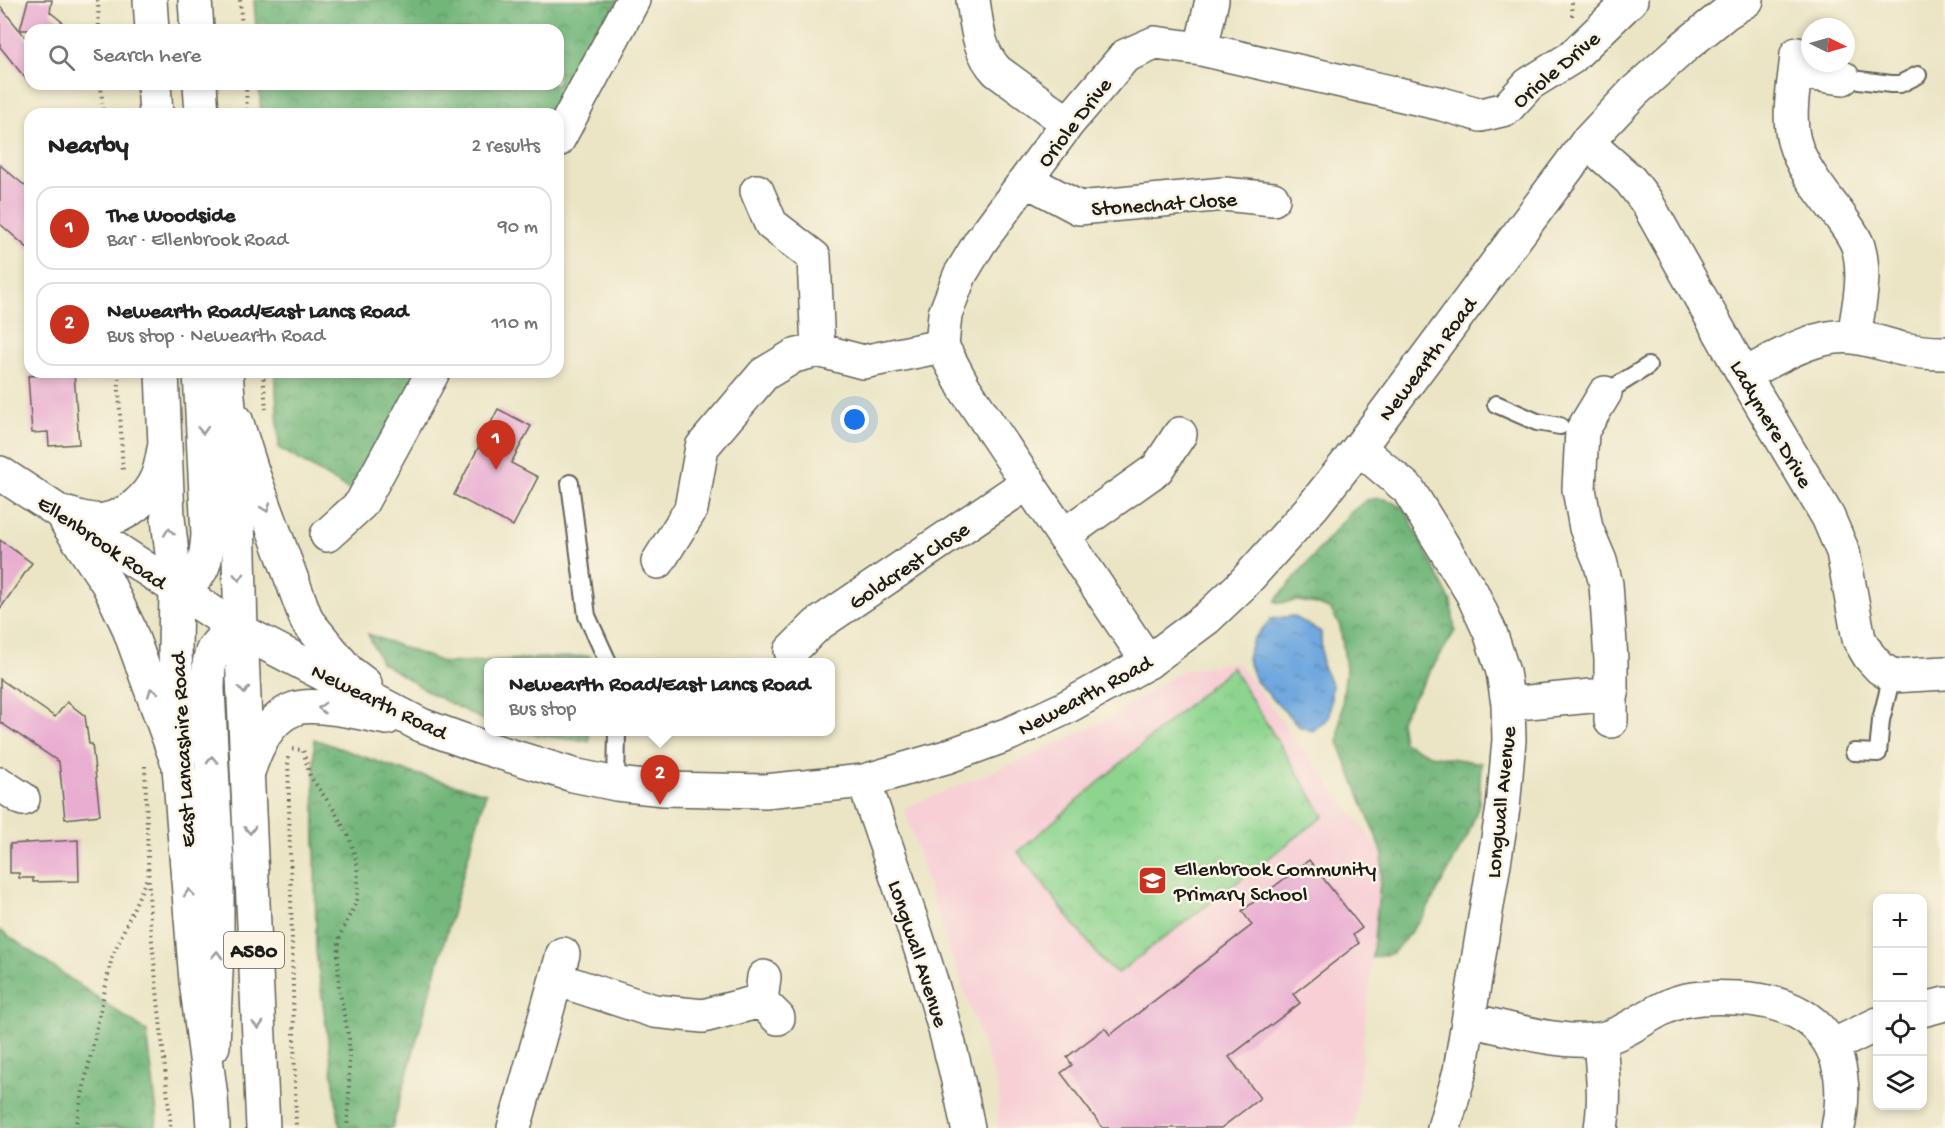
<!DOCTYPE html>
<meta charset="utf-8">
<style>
:root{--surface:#fff;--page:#f2f2f2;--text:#222;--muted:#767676;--line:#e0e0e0;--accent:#c8321e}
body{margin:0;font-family:"Gochi Hand",sans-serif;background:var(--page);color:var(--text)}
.controls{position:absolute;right:18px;bottom:18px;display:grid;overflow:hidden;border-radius:12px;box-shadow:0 3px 9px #0003}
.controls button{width:54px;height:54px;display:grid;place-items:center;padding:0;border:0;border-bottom:2px solid var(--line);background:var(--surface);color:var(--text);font:30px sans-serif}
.compass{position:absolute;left:1801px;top:18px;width:54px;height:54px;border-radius:50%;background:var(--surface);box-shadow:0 3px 9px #0003;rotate:95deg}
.you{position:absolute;left:855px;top:420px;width:21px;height:21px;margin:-15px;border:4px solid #fff;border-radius:50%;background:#1a73e8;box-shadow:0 0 0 9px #1a73e833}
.badge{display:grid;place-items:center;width:39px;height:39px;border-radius:50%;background:var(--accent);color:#fff;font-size:20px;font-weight:700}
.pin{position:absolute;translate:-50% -50px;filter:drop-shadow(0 2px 3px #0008)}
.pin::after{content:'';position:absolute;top:32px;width:21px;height:18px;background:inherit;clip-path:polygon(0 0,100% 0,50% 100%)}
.popup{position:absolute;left:484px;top:658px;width:351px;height:78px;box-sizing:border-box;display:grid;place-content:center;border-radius:12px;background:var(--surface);filter:drop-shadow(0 2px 4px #0005);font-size:20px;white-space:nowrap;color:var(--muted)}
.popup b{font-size:22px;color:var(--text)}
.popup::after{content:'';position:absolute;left:50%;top:100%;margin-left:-12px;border:12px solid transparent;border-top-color:var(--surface)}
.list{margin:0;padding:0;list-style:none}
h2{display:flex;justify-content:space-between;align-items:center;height:78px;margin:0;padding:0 24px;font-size:26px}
h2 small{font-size:20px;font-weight:400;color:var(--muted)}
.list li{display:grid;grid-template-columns:39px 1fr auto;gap:18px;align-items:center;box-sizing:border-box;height:84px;margin:0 12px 12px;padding:0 12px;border:2px solid var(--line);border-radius:18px}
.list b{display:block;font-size:22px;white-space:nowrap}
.list p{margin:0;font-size:20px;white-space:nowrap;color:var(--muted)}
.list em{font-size:20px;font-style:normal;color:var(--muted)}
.icon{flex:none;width:33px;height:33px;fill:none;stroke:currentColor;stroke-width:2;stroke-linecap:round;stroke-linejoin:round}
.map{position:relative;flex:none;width:1945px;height:1128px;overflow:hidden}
.search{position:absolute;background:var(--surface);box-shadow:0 3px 9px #0003;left:24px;top:24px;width:540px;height:66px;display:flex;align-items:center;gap:15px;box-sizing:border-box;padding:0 21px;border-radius:18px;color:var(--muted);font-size:22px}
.panel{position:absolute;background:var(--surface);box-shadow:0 3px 9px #0003;left:24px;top:108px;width:540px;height:270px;border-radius:18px}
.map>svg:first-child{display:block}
.built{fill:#f7cfd5}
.forest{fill:url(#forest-crowns);stroke:#47694b;stroke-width:1.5}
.park{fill:url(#park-crowns);stroke:#547856;stroke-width:1.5}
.water{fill:url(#water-ripples);stroke:#46627e;stroke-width:1.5}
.building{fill:#e9add1}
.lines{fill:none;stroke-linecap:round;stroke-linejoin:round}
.lane-casing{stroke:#646258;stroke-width:20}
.street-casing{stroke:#646258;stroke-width:36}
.secondary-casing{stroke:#646258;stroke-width:36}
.highway-casing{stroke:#646258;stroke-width:36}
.path{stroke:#646258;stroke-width:4;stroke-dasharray:1.5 4.5;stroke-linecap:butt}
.lane{stroke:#fff;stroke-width:16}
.street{stroke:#fff;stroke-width:33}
.secondary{stroke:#fff;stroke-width:33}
.highway{stroke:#fff;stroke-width:33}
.oneway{stroke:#999}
.labels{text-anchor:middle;stroke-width:5;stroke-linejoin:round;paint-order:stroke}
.shield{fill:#fcf5e5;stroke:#5f5d58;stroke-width:1.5}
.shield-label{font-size:21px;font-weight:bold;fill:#1c1c1c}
.street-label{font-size:22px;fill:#1c1c1c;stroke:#fcf5e5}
.poi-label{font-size:22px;fill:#1c1c1c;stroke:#fcf5e5;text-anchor:start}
</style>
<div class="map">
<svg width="1945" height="1128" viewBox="0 0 1945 1128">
<defs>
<pattern id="forest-crowns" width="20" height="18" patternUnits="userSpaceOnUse" patternTransform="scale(1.5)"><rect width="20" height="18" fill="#72b67a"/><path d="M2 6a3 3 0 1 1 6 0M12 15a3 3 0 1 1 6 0" fill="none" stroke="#5d9363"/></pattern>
<pattern id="park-crowns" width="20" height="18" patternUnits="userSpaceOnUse" patternTransform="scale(1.5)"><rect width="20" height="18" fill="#8dd48f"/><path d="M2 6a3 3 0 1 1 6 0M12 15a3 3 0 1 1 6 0" fill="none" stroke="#79b57b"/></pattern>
<pattern id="water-ripples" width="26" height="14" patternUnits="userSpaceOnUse" patternTransform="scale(1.5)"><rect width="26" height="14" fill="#70a8df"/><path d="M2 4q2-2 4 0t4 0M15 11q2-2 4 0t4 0" fill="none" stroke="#5b88b4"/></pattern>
</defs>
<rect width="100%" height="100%" fill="#fcf5e5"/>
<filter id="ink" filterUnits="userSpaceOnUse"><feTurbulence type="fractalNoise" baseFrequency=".0167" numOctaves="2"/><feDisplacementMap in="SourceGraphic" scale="12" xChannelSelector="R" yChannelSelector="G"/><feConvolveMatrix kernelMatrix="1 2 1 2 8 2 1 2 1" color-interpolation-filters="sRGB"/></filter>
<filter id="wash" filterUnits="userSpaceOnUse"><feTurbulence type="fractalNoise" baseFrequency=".008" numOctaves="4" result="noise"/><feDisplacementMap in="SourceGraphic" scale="24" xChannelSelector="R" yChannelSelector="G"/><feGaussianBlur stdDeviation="1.35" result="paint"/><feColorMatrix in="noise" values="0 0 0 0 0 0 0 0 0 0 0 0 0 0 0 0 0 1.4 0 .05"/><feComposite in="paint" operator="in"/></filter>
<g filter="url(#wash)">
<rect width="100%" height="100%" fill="#ebe5c6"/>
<path class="built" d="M1237 662 1383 854 1354 1128H998L999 1091 935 907 904 808 1014 763 1105 721 1183 670Z"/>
<path class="forest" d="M254 0H618L558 114H261L259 84H558V30H256Z
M275 372H421L356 494 279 448Z
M1379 498 1392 501 1405 510 1451 602 1455 631 1400 720 1403 742 1430 755 1481 763 1479 804 1468 835 1423 917 1393 953 1372 958 1383 854 1338 742 1346 669 1340 626 1331 610 1317 604 1298 601 1279 603 1275 601 1349 514 1366 500Z
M368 634 445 663 590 656V662H489V723L432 694 381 662Z
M518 732H589V742Z
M314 739 398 769 486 793 392 1128H340L316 952Z
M0 930 147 1032 157 1114 156 1128H0Z"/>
<path class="park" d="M1232 667 1324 816 1118 973 1105 964 1018 852Z"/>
<path class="water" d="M1293 616 1321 632 1322 665 1332 685 1329 717 1313 731 1300 727 1255 680 1247 658 1253 640 1271 619Z"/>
<g id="blocks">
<path class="building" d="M28 0H52L50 12 72 30H20Z
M0 6 30 43V84L0 47Z
M0 165 30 190V250L0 224Z
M74 372 79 444 49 446 48 432 32 433 28 376Z
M498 409 531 426 511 463 538 477 513 526 454 495Z
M0 540 32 563 0 609Z
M0 679 55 717 67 702 85 716 89 744H92L100 815 65 819 59 762 0 722Z
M78 840 79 881 33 882V878H19V873H10V844Z
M1309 860 1362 928 1353 935 1359 943 1293 994 1300 1003 1229 1057 1260 1098 1221 1128H1103L1061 1073 1072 1065 1067 1057 1105 1028 1110 1035 1252 925 1242 911Z"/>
</g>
</g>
<g filter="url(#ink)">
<use href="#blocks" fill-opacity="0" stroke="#646258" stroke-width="1.5"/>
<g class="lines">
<defs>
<path id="lane" d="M1843 78 1891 84H1900L1918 75
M1605 393 1648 366
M1496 404 1537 422 1560 426
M570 483 587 616 608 662
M1854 752 1878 753 1881 720 1892 676
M616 784 617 732"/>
<path id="street" d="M973 0C977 26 978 51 997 71L1068 123
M1201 49 1212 0
M1797 54C1795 82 1787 113 1794 141 1802 169 1822 192 1839 215 1846 225 1854 235 1858 246 1867 276 1858 308 1854 337
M1796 72 1843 78
M558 140 633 0
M1587 142 1630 180 1646 201 1744 375 1828 517 1843 552 1859 639 1869 656 1880 668 1892 676 1945 673
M1026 180 1079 208 1224 194 1273 199
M757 191 771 224 814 257 818 350
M1744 375C1777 358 1814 333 1853 337 1870 339 1887 345 1903 349 1917 352 1931 353 1945 353
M1605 393 1582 431 1579 489 1586 528 1600 561 1606 584 1611 660V721
M1359 448 1408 489 1472 593 1490 632 1503 672 1508 704 1509 740 1503 808 1460 1071 1444 1128
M327 535 361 504 433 372
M1064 535 1157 469 1180 434
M658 562 691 509 702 447 764 374 794 356 818 350 863 362 942 346
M791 651 817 625 1029 482
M1148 662 965 389 942 346 945 314 960 275 980 242 1068 123 1125 56 1155 43 1201 49 1442 104 1481 115 1506 109 1529 84 1571 58 1631 0
M1508 704 1612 694
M864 781C902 895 946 1009 968 1128
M0 784 23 799
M764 977 761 1001 778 1018
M556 979 654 1011 703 1016 761 1001
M1922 1010 1945 1004
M1469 1020C1508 1028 1560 1045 1600 1039 1631 1033 1655 1006 1687 1000 1703 997 1720 997 1737 998 1818 1002 1854 1048 1838 1128
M1600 1039C1602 1069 1606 1098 1601 1128
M1832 1046 1878 1024
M514 1128 563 954"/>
<path id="secondary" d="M236 420 253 474 307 621 348 671 365 684
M0 473 241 631 421 725 479 746 573 775 616 784 664 789 765 791 864 781 946 757 1009 734 1063 709 1148 662 1207 618 1242 585 1313 506 1359 448 1587 142 1634 92 1685 46 1726 13 1747 0
M67 514C79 517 92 522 104 520 128 516 148 498 157 477 161 468 162 458 164 449
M67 523 108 584 128 626 176 758
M176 590C205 574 205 567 208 535L200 372
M248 772C256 748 268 719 294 709 314 701 365 714 387 718
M213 1046 217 948V864L208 689C209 657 207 641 241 631"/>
<path id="highway" d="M150 0 152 30
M195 0 197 30
M154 84 156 114
M200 84 202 114
M162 372 168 518 176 590 175 649 179 767 196 981 211 1097 213 1128
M226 372 238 517 241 631 263 1128"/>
</defs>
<use href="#lane" class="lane-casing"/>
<use href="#street" class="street-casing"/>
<use href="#secondary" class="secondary-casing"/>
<use href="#highway" class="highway-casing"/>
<path class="path" d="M98 0 99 30
M240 0 242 30
M1572 16V0
M101 84 103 114
M246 84 247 114
M118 372 123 473
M263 372 266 409
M292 749 303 750 310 776 334 810 350 839 357 862 358 884 357 901 340 935 338 952 339 988 349 1039V1094L347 1128
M288 757 296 1128
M145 766 150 921 171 1128
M75 1128 112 957 147 878"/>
<use href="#lane" class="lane"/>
<use href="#street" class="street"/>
<use href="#secondary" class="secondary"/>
<use href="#highway" class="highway"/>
</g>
<defs><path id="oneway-chevron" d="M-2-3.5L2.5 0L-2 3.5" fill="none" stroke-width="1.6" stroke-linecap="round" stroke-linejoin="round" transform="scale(1.5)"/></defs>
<g class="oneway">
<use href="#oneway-chevron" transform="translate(203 430) rotate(87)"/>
<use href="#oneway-chevron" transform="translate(266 508) rotate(70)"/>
<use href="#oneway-chevron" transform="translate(169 532) rotate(-96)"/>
<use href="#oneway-chevron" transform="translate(239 577) rotate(88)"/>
<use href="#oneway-chevron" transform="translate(244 690) rotate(87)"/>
<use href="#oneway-chevron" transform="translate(152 692) rotate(-110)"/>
<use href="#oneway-chevron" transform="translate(322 708) rotate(-178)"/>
<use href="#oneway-chevron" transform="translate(212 760) rotate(-93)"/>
<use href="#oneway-chevron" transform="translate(250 830) rotate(88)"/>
<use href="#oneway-chevron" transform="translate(189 893) rotate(-94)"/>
<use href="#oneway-chevron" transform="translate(217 955) rotate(-88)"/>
<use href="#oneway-chevron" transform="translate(258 1025) rotate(87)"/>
</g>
</g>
<defs>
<symbol id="school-square" viewBox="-11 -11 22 22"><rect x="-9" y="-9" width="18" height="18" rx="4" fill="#c8321e" stroke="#fcf5e5"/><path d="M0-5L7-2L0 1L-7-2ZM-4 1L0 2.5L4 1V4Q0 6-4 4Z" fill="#fff"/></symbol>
</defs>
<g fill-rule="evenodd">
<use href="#school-square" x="1136" y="864" width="33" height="33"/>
</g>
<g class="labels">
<rect class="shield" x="224" y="932" width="60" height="36" rx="4.5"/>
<g class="shield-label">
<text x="254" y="957">A580</text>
</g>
<g class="street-label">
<text transform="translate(1555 68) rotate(-40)" y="8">Oriole Drive</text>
<text transform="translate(1073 121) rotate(-52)" y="8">Oriole Drive</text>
<text transform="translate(1164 202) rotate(-4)" y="8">Stonechat Close</text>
<text transform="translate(1426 358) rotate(-53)" y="8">Newearth Road</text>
<text transform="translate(1773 423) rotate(60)" y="8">Ladymere Drive</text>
<text transform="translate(103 541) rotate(34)" y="8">Ellenbrook Road</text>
<text transform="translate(908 564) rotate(-34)" y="8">Goldcrest Close</text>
<text transform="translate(1084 694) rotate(-28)" y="8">Newearth Road</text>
<text transform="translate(380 700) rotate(26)" y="8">Newearth Road</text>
<text transform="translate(181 750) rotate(-93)" y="8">East Lancashire Road</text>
<text transform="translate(1499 802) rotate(-84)" y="8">Longwall Avenue</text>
<text transform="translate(920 953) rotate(72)" y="8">Longwall Avenue</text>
</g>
<g class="poi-label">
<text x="1174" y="875">Ellenbrook Community<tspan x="1174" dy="25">Primary School</tspan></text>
</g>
</g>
</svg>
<div class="controls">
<button>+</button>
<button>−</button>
<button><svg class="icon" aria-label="locate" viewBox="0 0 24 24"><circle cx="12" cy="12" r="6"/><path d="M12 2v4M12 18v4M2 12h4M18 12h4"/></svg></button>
<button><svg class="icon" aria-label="layers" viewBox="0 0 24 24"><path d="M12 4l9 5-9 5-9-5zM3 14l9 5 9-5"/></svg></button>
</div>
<svg class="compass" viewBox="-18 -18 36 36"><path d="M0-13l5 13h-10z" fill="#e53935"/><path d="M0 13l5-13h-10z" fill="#767676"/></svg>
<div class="you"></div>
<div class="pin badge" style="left:496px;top:470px">1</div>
<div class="pin badge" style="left:660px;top:805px">2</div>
<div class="popup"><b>Newearth Road/East Lancs Road</b>Bus stop</div>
<div class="search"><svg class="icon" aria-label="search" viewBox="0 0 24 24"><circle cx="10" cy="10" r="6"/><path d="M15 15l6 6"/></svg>Search here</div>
<section class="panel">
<h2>Nearby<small>2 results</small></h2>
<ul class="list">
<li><span class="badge">1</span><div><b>The Woodside</b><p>Bar · Ellenbrook Road</p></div><em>90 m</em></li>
<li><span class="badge">2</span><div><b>Newearth Road/East Lancs Road</b><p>Bus stop · Newearth Road</p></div><em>110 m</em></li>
</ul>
</section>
</div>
